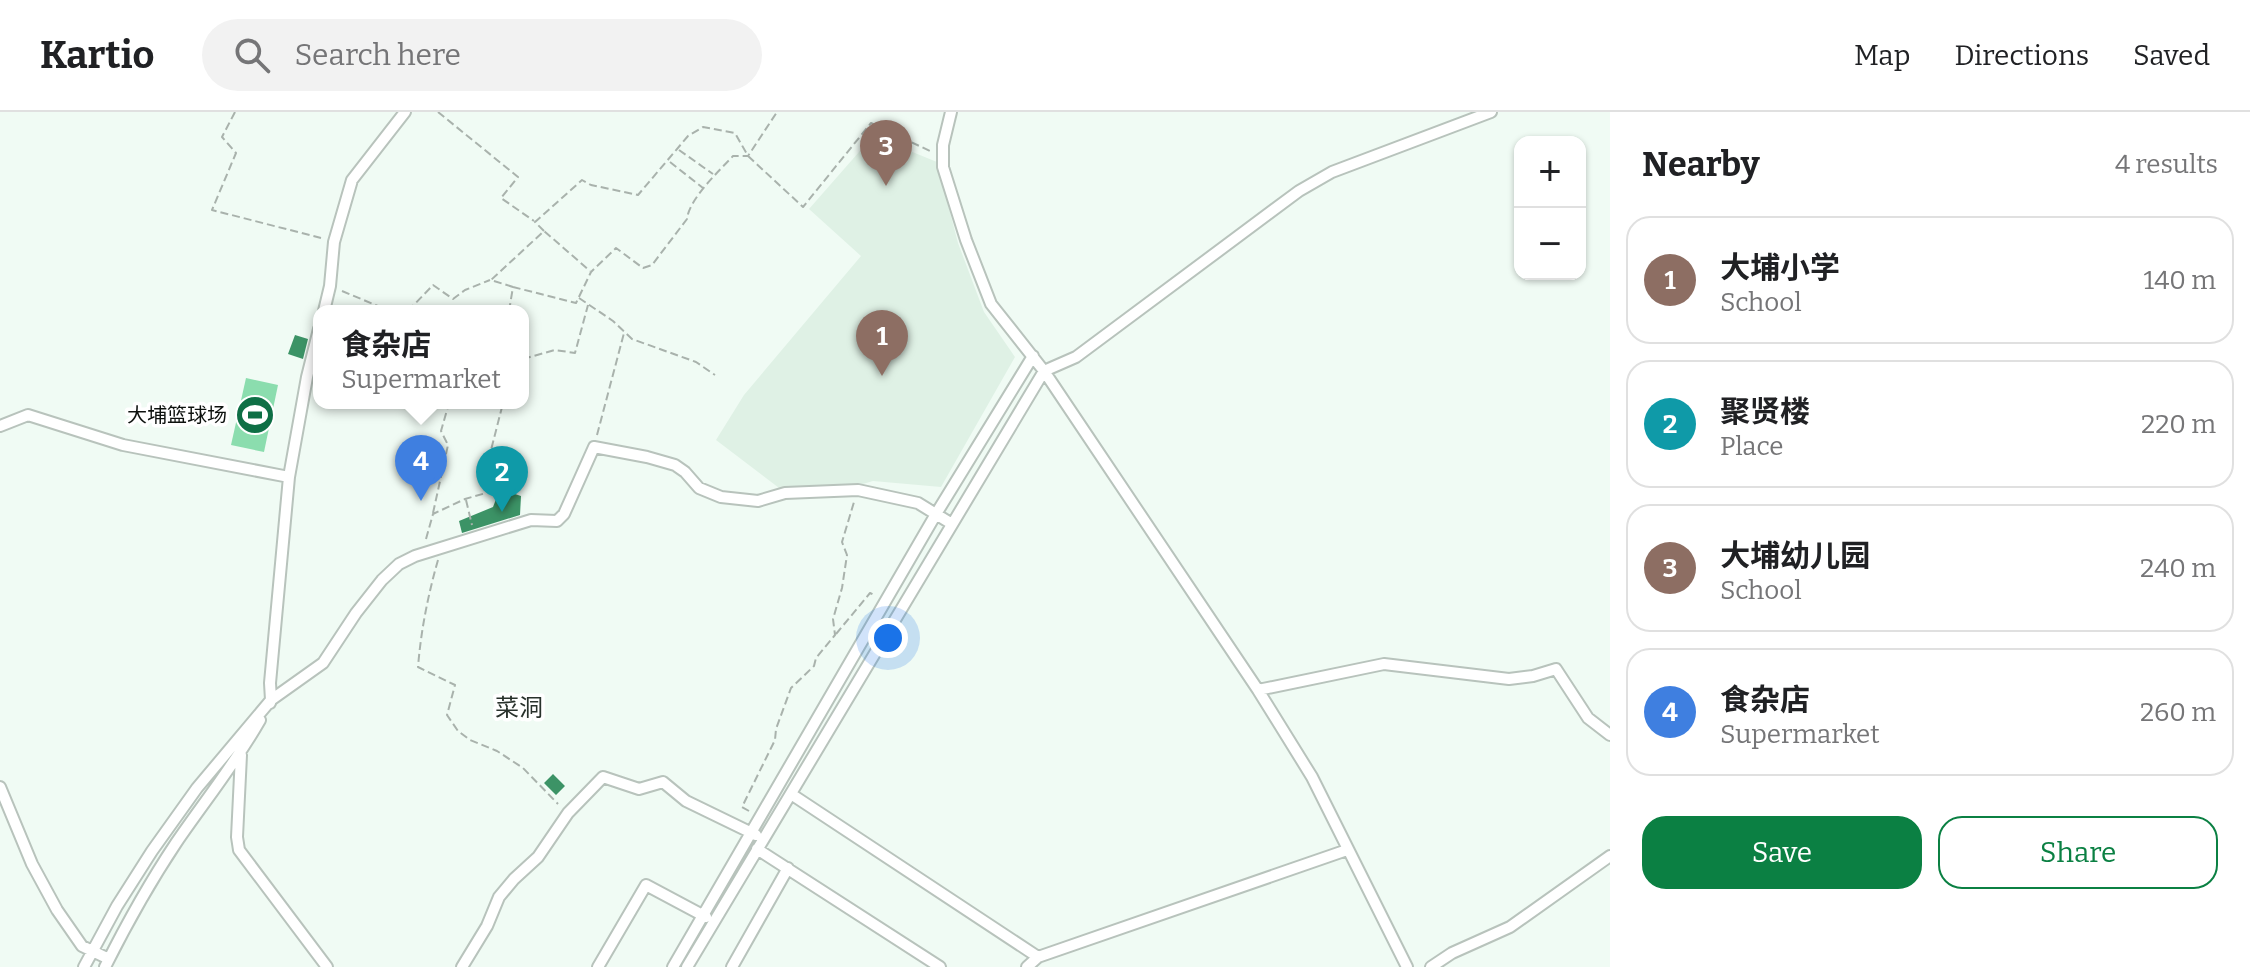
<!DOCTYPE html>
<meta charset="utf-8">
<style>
:root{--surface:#fff;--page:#f2f2f2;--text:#202124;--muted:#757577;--line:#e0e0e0;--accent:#0b8043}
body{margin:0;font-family:Bitter,"Noto Sans SC",serif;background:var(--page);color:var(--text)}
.controls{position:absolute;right:24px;top:24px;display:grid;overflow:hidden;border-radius:16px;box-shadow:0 2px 6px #0004}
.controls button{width:72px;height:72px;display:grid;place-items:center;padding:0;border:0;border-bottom:2px solid var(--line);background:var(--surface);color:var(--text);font:40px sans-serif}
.you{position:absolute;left:888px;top:526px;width:28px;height:28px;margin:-20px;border:6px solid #fff;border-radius:50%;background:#1a73e8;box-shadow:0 0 0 12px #1a73e833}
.badge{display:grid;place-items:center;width:52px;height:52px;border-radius:50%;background:var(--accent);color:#fff;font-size:26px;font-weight:700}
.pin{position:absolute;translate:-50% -66px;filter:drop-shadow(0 2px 4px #0008)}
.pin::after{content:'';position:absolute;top:42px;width:28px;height:24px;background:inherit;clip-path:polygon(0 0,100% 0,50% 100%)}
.popup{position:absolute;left:313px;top:193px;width:216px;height:104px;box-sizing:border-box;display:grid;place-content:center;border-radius:16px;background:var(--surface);filter:drop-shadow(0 2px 6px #0005);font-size:26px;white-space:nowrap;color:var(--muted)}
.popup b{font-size:30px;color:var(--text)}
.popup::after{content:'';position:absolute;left:50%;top:100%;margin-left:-16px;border:16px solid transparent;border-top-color:var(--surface)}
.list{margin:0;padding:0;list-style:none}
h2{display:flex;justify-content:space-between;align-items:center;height:104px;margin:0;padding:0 32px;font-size:34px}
h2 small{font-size:26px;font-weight:400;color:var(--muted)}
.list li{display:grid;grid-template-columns:52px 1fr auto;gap:24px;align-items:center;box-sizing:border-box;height:128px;margin:0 16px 16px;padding:0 16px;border:2px solid var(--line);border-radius:24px}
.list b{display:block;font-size:30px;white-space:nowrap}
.list p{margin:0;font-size:26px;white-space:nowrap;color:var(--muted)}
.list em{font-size:26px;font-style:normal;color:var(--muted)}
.actions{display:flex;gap:16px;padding:24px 32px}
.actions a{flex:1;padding:18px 0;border:2px solid var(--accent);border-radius:24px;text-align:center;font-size:28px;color:var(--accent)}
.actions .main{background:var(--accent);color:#fff}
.icon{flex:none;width:44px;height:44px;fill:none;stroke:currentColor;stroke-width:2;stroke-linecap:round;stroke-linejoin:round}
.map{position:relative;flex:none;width:1610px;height:855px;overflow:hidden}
header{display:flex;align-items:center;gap:48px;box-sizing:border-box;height:112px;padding:0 40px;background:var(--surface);border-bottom:2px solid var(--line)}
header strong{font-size:38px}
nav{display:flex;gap:44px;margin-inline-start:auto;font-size:28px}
.search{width:560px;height:72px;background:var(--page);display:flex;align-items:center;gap:20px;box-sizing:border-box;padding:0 28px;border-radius:44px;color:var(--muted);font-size:30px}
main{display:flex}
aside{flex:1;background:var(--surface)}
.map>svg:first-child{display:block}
.built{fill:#dff1e5}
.green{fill:#8bddae}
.building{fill:#3c9366}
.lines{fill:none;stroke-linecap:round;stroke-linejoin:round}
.street-casing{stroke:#b8c3bc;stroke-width:14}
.path{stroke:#a9b2ac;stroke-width:2;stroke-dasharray:8 4;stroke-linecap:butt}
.street{stroke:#fff;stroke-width:10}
.labels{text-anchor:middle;stroke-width:7;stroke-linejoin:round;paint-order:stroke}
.poi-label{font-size:20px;fill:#0d110e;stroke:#fff;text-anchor:end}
.quarter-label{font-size:24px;fill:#29322c;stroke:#fff}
</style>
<header>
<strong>Kartio</strong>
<div class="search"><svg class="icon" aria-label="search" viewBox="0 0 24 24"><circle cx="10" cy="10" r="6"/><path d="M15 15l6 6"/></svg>Search here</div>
<nav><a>Map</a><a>Directions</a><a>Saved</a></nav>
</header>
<main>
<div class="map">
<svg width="1610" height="855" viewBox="0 0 1610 855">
<rect width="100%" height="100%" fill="#f0fbf4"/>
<path class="built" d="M873 24 937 50 958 131 984 200 1015 245 941 375 873 369 832 381 783 379 716 328 744 283 861 144 809 97Z"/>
<path class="green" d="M246 266 278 273 264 340 231 333Z"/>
<path class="building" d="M295 223 308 227 303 247 288 242Z
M500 377 521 384 520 403 462 421 459 409 493 395Z
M553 662 565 674 556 683 544 671Z"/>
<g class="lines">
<defs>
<path id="street" d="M951 0 943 33V55L966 128 991 192 1044 259 1258 578 1312 665 1407 855
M324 199 330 174 334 130 352 68 405 0
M0 314 28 303 123 333 289 365
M1258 578 1384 552 1509 567 1533 564 1556 557 1588 606 1610 623
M270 591 271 588 270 571 289 365 307 265 319 217
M241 643 237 725 239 738 327 855
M0 675 32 752 57 798 82 834 109 847
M791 682 1038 845
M757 737 940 855
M84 855 117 794 152 739 197 676 271 588 323 551 356 501 382 468 399 452 415 444 531 408 557 409 564 402 594 335 647 345 675 353 685 360 699 376 721 385 758 389 785 381 858 378 918 391 952 412
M105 855C126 813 150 770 176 731 204 690 235 652 260 608
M462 855 487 814 499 785 514 767 538 745 568 701 603 665 639 677 663 670 686 689 756 723
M598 855 646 773 706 805
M673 855 936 402 1033 244
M687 855 1044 259 1076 245 1299 79 1332 60 1491 0
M732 855 788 756
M1027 855 1038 845 1347 738
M1431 855 1452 841 1510 815 1610 744"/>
</defs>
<use href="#street" class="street-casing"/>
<path class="path" d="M235 0 222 25 236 41 212 98 321 126
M438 0 518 65 501 86 534 109
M679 38 713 62
M670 50 703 76
M544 119 535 110 582 68 591 73 638 83 688 24 703 15 735 21 748 44 803 95 871 11 930 39
M513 175 491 168 544 119 590 159
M342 179 390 199
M579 186 613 209 632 227 696 250 715 263
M408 199 433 173 453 187 465 178 490 168
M509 199 513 175 576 191 591 160 616 136 643 156 652 153 687 107C689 87 719 59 733 44H748L777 0
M523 247 555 238 575 241 588 193
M597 323 624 221
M466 388 472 413
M433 401 448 333 441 319 449 291
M426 427 433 402 465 387 486 381 496 348 490 342 503 291
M438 448C428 483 421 518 418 555L455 573 447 603 458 619 470 628 497 639 523 656 558 692
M836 522 870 481 874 483
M749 699 742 695 775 628 776 617 791 576 814 554 816 546 835 523 833 507 842 476 847 443 842 430 854 390"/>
<use href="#street" class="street"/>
</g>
<defs>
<symbol id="stadium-disc" viewBox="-11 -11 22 22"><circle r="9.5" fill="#0e6f45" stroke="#fff"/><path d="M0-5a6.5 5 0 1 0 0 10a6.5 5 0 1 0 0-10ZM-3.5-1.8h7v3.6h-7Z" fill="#fff"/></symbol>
</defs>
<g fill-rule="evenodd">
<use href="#stadium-disc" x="233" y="281" width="44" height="44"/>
</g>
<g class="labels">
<g class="poi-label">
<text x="227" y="310">大埔篮球场</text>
</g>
<g class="quarter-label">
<text x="519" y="604">菜洞</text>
</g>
</g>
</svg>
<div class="controls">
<button>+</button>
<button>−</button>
</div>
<div class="you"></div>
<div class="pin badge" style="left:882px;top:264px;background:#8d6e63">1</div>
<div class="pin badge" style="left:502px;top:400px;background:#0f9aa8">2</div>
<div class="pin badge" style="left:886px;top:74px;background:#8d6e63">3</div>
<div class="pin badge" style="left:421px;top:389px;background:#3f7fe0">4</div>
<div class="popup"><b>食杂店</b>Supermarket</div>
</div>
<aside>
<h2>Nearby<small>4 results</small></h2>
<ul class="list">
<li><span class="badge" style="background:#8d6e63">1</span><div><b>大埔小学</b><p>School</p></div><em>140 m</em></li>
<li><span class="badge" style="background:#0f9aa8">2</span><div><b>聚贤楼</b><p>Place</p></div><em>220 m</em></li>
<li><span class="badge" style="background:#8d6e63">3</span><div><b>大埔幼儿园</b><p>School</p></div><em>240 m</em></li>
<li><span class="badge" style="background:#3f7fe0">4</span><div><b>食杂店</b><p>Supermarket</p></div><em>260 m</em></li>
</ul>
<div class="actions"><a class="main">Save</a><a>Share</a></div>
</aside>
</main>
